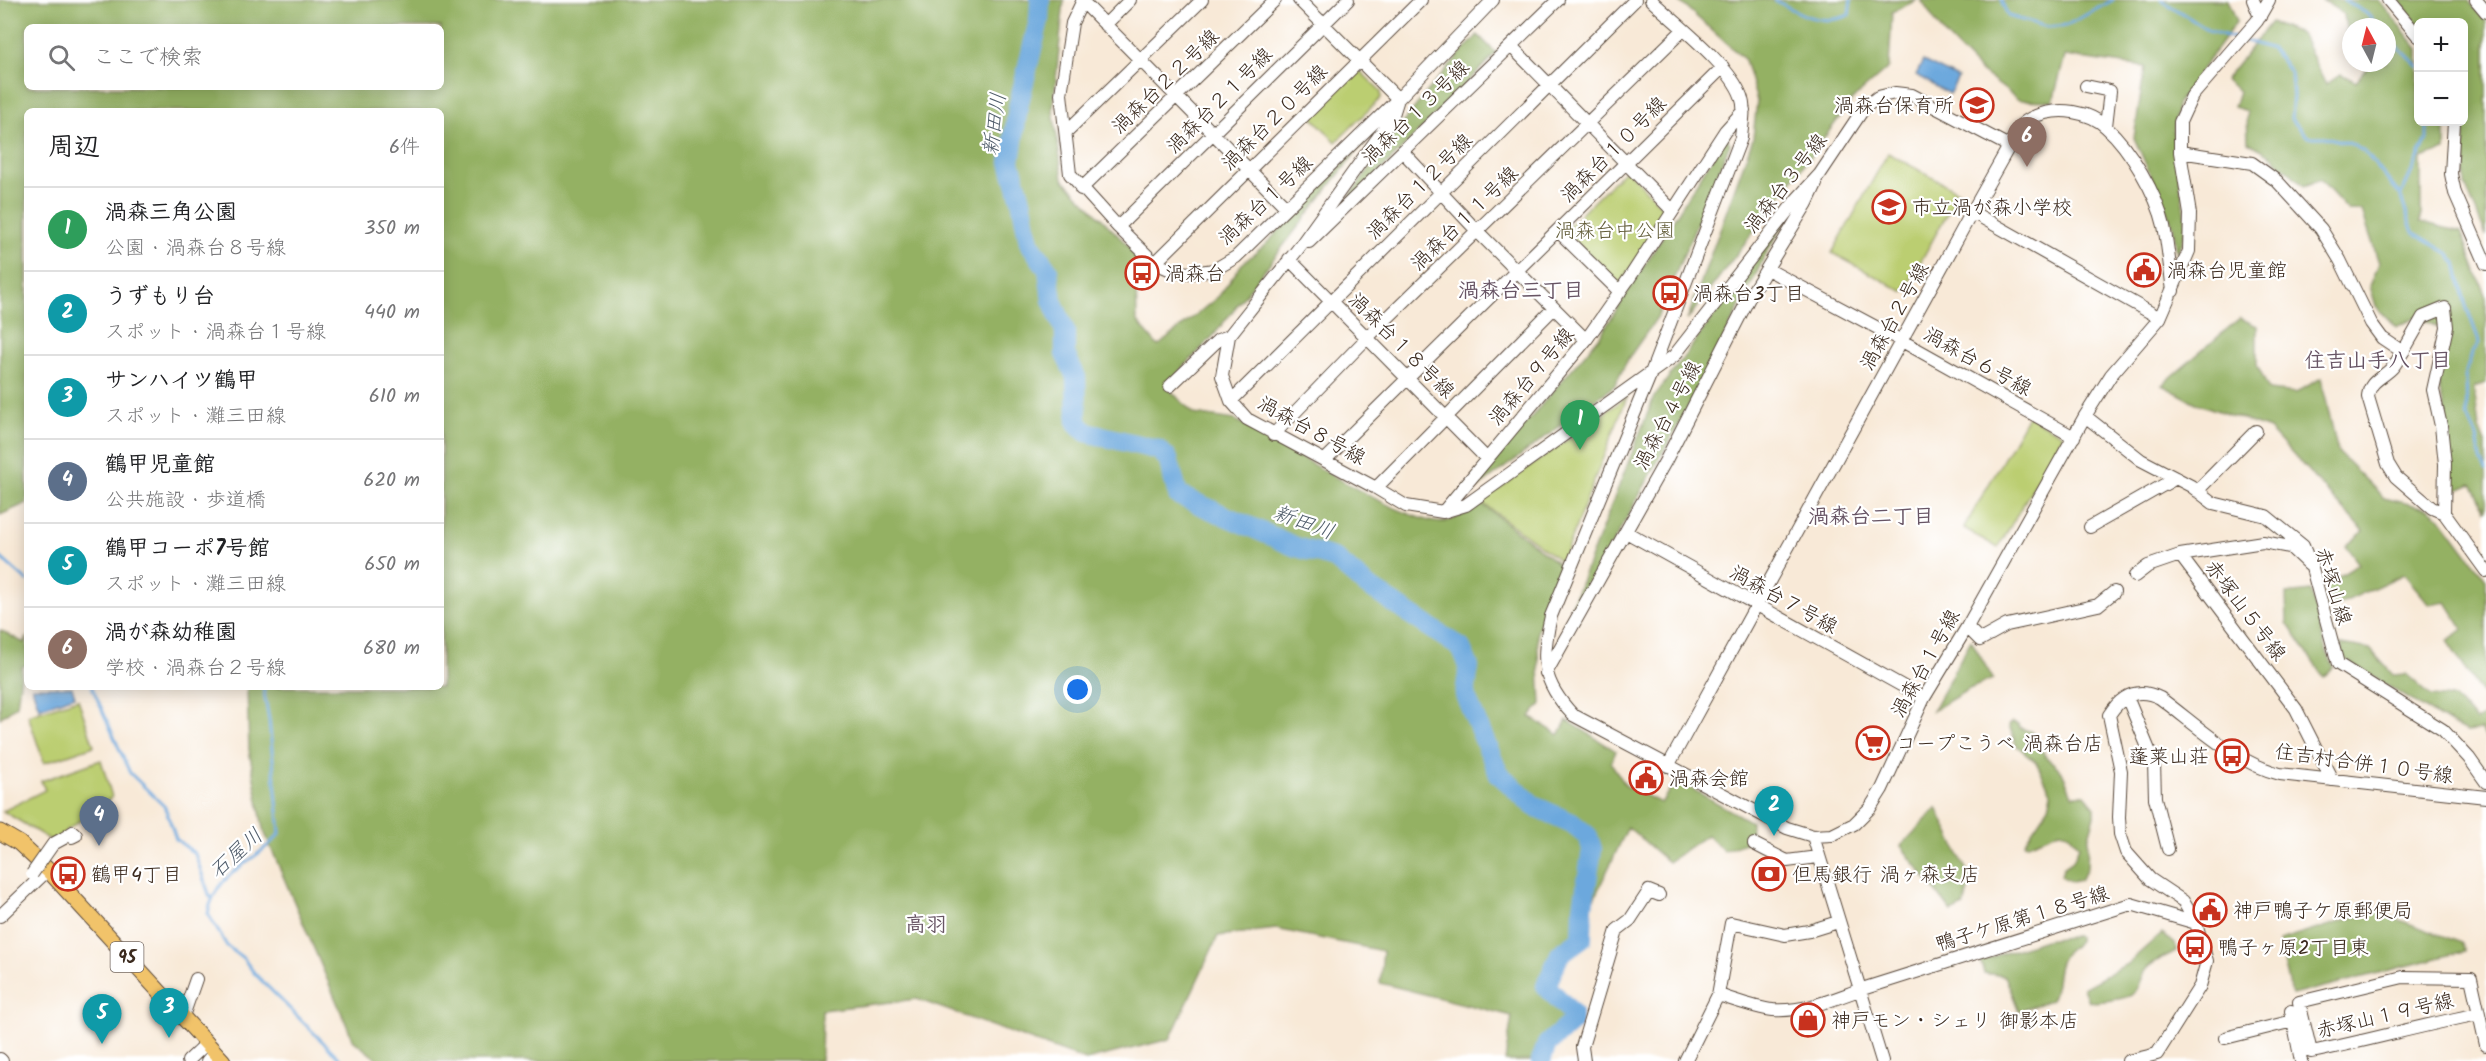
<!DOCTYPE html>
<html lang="ja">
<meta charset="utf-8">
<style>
:root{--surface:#fff;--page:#f6f6f6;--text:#202124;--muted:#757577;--line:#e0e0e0;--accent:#c8321e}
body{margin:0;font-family:Kalam,"Klee One",sans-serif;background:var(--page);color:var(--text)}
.controls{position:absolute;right:18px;top:18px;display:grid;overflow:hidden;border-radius:9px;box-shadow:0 3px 15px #0003}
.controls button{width:54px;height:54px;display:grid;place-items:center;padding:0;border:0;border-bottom:2px solid var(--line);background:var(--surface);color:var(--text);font:30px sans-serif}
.compass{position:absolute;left:2342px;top:18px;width:54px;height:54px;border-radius:50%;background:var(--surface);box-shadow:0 3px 15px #0003;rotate:353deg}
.you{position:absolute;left:1078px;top:690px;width:21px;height:21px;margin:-15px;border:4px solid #fff;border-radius:50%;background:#1a73e8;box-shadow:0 0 0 9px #1a73e833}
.badge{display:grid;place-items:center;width:39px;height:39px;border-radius:50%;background:var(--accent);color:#fff;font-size:20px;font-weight:700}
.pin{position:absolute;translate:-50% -50px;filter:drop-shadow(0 2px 3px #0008)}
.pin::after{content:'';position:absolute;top:32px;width:21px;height:18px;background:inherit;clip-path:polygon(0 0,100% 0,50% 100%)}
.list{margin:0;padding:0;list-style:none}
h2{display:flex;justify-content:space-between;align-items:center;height:78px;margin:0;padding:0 24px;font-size:26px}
h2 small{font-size:20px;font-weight:400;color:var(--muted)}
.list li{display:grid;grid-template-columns:39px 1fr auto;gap:18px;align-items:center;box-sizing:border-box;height:84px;padding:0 24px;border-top:2px solid var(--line)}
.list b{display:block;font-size:22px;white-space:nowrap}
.list p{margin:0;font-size:20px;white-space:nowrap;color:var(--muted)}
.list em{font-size:20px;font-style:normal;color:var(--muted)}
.icon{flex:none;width:33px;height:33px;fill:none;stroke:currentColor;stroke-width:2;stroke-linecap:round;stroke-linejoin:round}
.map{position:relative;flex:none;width:2486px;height:1061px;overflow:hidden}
.search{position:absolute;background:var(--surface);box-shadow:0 3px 15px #0003;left:24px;top:24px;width:420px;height:66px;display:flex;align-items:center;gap:15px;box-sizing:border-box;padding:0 21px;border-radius:9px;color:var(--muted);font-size:22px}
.panel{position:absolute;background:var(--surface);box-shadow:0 3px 15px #0003;left:24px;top:108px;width:420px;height:582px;border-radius:9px}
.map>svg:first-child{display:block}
.green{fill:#bbce71;stroke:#7b7c48;stroke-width:1.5}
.forest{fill:#94b163;stroke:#686e40;stroke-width:1.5;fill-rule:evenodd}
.water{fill:#6ca8dd;stroke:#54697e;stroke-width:1.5}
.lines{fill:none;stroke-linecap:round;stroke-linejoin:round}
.stream{stroke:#6ca8dd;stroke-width:3}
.river{stroke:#6ca8dd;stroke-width:20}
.minor-casing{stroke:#57473a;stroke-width:14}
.major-casing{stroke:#57473a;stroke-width:17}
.minor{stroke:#fff;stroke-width:12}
.major{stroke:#f1c36a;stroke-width:15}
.minor-bridge-casing{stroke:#57473a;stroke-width:14;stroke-linecap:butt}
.minor-bridge{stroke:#fff;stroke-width:12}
.labels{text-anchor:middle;stroke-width:4.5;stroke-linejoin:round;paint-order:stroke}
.shield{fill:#fff;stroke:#766a62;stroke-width:1.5}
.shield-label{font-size:18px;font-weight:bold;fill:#3b2a1e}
.street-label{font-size:20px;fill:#3b2a1e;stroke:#fff}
.poi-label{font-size:20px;fill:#3b2a1e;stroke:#fff;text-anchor:start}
.park-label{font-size:20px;fill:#615b37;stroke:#fff}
.water-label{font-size:21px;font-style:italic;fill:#4f5c6a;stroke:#fff}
.neighbourhood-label{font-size:21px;font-weight:bold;fill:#685565;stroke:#fff}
</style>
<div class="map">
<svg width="2486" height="1061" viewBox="0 0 2486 1061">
<rect width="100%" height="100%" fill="#fff"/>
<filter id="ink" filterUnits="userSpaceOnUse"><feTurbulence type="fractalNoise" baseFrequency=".0167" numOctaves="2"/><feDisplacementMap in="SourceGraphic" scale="12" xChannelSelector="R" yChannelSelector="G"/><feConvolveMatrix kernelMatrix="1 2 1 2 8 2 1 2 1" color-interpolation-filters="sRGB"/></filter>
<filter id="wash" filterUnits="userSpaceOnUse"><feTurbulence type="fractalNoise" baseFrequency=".008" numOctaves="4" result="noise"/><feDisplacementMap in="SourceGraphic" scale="24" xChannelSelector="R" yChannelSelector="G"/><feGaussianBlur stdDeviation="1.35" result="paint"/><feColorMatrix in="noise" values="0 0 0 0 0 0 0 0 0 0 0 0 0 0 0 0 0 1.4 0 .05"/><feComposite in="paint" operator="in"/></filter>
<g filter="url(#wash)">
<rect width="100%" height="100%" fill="#f8e9d7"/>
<path class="green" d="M1360 71 1381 91V98L1336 142 1311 116 1355 72Z
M1888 153 1959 192 1904 292 1832 253Z
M1626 169 1667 212 1620 285 1564 231Z
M1627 397 1562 562 1481 502Z
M2028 416 2063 435 1998 548 1964 528Z
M78 699 94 746 44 763 28 715Z
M101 760 112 797 52 841 3 811 45 790 41 781Z"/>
<path class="forest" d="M0 0H1064L1053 109 1063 179 1141 259 1136 279 1137 321 1158 346 1219 296 1242 264 1266 244 1364 142 1214 335 1166 386 1194 414 1235 420 1246 425C1278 444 1415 529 1444 522 1457 520 1470 509 1482 504L1560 565 1537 632 1541 704 1530 717 1559 735 1567 720 1616 751 1611 763 1626 786 1661 803 1676 780 1751 822 1750 841 1724 851 1707 835 1668 862 1628 827 1563 964 1547 992 1565 1012 1543 1061H1505L1512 1016 1380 983 1383 951 1276 929 1218 936 1170 1039 1086 1060 917 999 822 1010 821 1061H379L353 1040 263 829 249 750 247 687H441V111H27V503L0 515ZM27 27H441V87H27Z
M1678 0H1917L1892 12 1889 67 1854 98 1687 320 1753 138 1757 101 1745 60Z
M1921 0H2228L2237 21 2177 104 2173 134 2186 224 2183 241 2177 253 2173 225 2134 138 2145 67 2065 56 2053 101 2019 100 1979 70 1944 34Z
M2322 0H2379L2418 49V122H2445V150L2421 158V222L2461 232 2486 298V383L2474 387 2479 428 2486 445V511L2472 484 2449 494V432L2439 387 2440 328 2417 317 2396 327 2376 306 2370 286 2379 263 2362 211 2348 210 2320 180 2304 186 2271 155 2248 142 2247 111 2234 107 2239 91 2225 80 2271 22 2301 34 2326 85 2341 74 2356 82 2371 63H2387V27H2351V40L2347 37 2344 14Z
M2399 0H2468L2486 22V236L2465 185 2464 22H2418V25Z
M1478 35 1496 53 1335 217C1380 154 1424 89 1478 35Z
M1726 136 1730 144 1658 316 1628 359 1615 385 1476 489H1470L1600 336Z
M1797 204 1768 250 1702 382 1578 606 1571 607 1654 397Z
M2240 318 2257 326V365L2269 390 2296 393 2321 378 2338 452 2384 498 2430 509 2440 517 2486 579V700L2447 641 2463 629 2446 602 2430 605 2404 574 2329 609 2325 585 2359 564 2346 546 2364 531 2269 429 2196 403 2162 385Z
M2311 591 2325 648 2334 667 2323 677 2287 623 2286 594Z
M0 630 24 643 27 638V664L22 667 17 705 0 718Z
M1971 640 1993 679 1969 689 1932 711Z
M2341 644 2370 649 2393 675 2406 674 2431 696 2454 698 2476 721 2486 715V738L2481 730 2467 732 2452 725 2344 659Z
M2012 722 2019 724 2020 728 2032 732 2037 738 2045 756 2062 771 2072 795H2085L2095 807V816L2088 840 2087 868 2080 880 2072 882 2061 876 2063 868 2073 861 2079 846 2068 833 2060 831 2028 844 2024 843 2049 806 2052 794 2036 762 2016 745 2009 725Z
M1937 808 1971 880 1964 906 1952 912 1901 846Z
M2375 911 2462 943 2465 951 2292 995 2279 941Z
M2162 933 2175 944 2176 951C2167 956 2155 960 2147 968 2140 975 2140 986 2134 993 2129 999 2096 1003 2088 1001L2083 988 2127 964Z
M2075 936 2079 937V941C2074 947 2065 951 2062 958 2054 971 2059 987 2051 1000L2019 1011 2005 976 1984 973 1980 961 2045 940Z"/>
<path class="water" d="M1923 61 1958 78 1949 94 1916 75Z
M32 687H72L75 696 39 708Z"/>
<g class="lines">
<path class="stream" d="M1775 0C1800 14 1821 27 1849 15L1851 0
M2001 0 2008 16 2048 27 2067 25 2113 0
M2161 0 2210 31 2238 39
M2344 0 2366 13 2379 27
M2387 36 2418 66
M2244 40 2272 49 2291 73 2293 96 2291 119 2308 137H2325L2349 143 2365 152 2400 195 2413 232 2448 253 2456 263 2465 303 2478 338 2479 343 2472 353 2466 372 2467 415 2477 437 2481 460 2486 471
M2401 195 2427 139V122
M0 557 27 581
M92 687 130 773 165 807 176 839 195 854 210 897
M263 687 269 720 280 833C256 864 215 870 208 914L227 946 243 958 255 974 342 1061"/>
<path class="river" d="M1040 0 1039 20 1018 107 1010 162 1021 200 1029 242 1048 270 1052 300 1065 331V354L1076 377 1077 423 1086 432 1159 450 1168 459 1178 495 1296 547 1334 558 1366 585 1461 648 1469 666 1465 695 1499 774 1534 806 1572 823 1588 836 1592 849 1583 907 1582 938 1560 954 1546 986 1572 1013V1022L1547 1044 1541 1061"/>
</g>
</g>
<g filter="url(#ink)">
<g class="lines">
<defs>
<path id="minor" d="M1083 0 1072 23 1061 94 1070 174 1118 227 1155 263 1176 272 1192 273 1214 270 1236 257 1398 99 1493 0
M1299 0 1398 99 1392 118 1298 249 1229 336 1222 376 1231 401 1247 419 1376 488 1406 506 1443 512 1466 505 1674 356 1797 199 1820 174 1864 108 1878 97 1895 93 1912 95 2009 146
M1651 0C1676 24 1730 65 1741 96 1746 109 1742 124 1741 138L1651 373 1551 616C1541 660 1541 681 1573 715L1787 828 1813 836 1832 835 1854 824 1870 808 1882 789 1924 698 1967 627 2085 416 2111 375 2160 318 2189 251 2190 214 2180 152V122L2192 96 2257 21 2269 0
M2253 0 2260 17
M2388 0 2418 36
M2476 0 2486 12
M1082 1 1286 207
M1105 25 1130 0
M1511 46 1673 211
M2086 86 2110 91 2106 126
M2454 122 2451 174 2455 193 2486 264
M1066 132 1202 0
M1403 152 1478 232 1586 340
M2180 152 2252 163 2277 181 2321 229 2340 260 2371 323 2382 338 2403 352 2423 317 2445 308 2447 327 2433 390 2441 426 2445 464 2444 513 2486 571
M1081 189 1275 0
M1972 212 2160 318
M1118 227 1348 0
M1558 231 1620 292
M1309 242 1558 0
M1289 259 1487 459
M1155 263 1421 0
M1767 269 1902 341 2074 437
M2403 352C2399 357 2396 364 2392 368 2381 379 2369 381 2368 397L2388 464 2396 477 2432 508 2444 513
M1170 386 1218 340 1229 336
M1231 401 1635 0
M2085 416 2141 460 2191 486 2213 503 2266 516 2303 546 2312 568 2338 664 2443 730 2469 758 2486 782
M1273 435 1368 337 1683 30
M1325 460 1723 67
M1376 488 1554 308
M2197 491 2256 431
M1443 512 1586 340 1630 277 1725 131 1744 110
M2090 527 2176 478
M1626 532 1924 698
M2309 565 2290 547 2263 542 2180 555 2296 709 2332 780
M2135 576 2148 566 2180 555
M1967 627 1980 640 2007 625 2098 605 2114 592
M1546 673 1666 460 1750 296 1807 203 1816 184
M2127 697 2154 762 2155 798 2168 849
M1668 766 1972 212 2021 125C2035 113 2055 109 2073 112 2085 114 2097 118 2106 127 2130 148 2157 195 2164 226 2168 247 2170 269 2173 291
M1813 836 1882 1061
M64 838 73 832 76 835 72 837
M1754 844 1787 861 1818 857
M0 916 48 870
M1718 995C1735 1000 1755 1008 1773 1010 1804 1012 1831 1000 1859 990L2131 904 2196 923
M2291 1011 2301 1061
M2479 1014C2422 1025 2367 1041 2311 1052L2299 1002 2403 977 2471 978 2486 1045
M183 1016 196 979
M2225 1038 2293 1021
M0 1059 2 1061
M188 1061 207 1043
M207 1061 215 1052
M1584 1061 1582 1047 1617 930 1630 920 1649 891 1659 895
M1685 1061 1718 995 1731 923 1785 935 1809 931 1838 922
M2128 1061 2157 1054 2200 986 2207 961 2196 923 2183 901 2150 879 2126 852 2120 834 2119 817 2121 771 2109 715C2122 695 2138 687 2160 698 2198 726 2234 762 2280 774L2486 797"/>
<path id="major" d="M0 832 19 843 48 870 223 1061"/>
</defs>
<use href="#minor" class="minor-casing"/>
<use href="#major" class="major-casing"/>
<use href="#minor" class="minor"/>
<use href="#major" class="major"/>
<defs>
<path id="minor-bridge" d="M32 874 53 844 64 838"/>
</defs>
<use href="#minor-bridge" class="minor-bridge-casing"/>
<use href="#minor-bridge" class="minor-bridge"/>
</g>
</g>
<defs>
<symbol id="school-ring" viewBox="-11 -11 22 22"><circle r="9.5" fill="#fff" stroke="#c8321e" stroke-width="1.5"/><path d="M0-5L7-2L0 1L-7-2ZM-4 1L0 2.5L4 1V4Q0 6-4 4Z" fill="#c8321e"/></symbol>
<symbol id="civic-ring" viewBox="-11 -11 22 22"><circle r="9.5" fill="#fff" stroke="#c8321e" stroke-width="1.5"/><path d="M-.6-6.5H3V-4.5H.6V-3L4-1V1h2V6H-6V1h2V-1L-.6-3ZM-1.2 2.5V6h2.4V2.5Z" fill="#c8321e"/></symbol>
<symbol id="bus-ring" viewBox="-11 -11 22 22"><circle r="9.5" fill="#fff" stroke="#c8321e" stroke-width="1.5"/><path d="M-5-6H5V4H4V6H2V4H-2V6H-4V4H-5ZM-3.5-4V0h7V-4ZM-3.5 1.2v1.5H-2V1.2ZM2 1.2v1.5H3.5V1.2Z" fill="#c8321e"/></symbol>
<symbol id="supermarket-ring" viewBox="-11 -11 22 22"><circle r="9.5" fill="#fff" stroke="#c8321e" stroke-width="1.5"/><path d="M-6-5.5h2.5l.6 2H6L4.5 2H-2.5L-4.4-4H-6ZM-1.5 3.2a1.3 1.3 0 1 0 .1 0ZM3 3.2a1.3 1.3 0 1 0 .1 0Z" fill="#c8321e"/></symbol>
<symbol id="bank-ring" viewBox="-11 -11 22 22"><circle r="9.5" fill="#fff" stroke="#c8321e" stroke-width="1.5"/><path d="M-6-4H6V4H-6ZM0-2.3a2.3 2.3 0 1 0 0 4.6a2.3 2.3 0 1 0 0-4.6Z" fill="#c8321e"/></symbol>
<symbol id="shop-ring" viewBox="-11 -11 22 22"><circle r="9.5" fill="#fff" stroke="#c8321e" stroke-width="1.5"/><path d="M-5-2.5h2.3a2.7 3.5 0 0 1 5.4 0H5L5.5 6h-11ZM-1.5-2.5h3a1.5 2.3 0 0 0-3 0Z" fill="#c8321e"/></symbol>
</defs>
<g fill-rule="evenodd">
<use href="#school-ring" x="1958" y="86" width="38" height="38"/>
<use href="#school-ring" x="1870" y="188" width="38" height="38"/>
<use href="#civic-ring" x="2125" y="251" width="38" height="38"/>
<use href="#bus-ring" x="1123" y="254" width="38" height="38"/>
<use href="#bus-ring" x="1651" y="274" width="38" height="38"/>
<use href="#supermarket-ring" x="1854" y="724" width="38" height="38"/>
<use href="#bus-ring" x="2213" y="737" width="38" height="38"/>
<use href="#civic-ring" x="1627" y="759" width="38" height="38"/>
<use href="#bus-ring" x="49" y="855" width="38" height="38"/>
<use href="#bank-ring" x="1750" y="855" width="38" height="38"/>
<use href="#civic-ring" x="2191" y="891" width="38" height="38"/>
<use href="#bus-ring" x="2176" y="928" width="38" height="38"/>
<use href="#shop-ring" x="1789" y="1001" width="38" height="38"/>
</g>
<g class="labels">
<rect class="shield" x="110.5" y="942" width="33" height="30" rx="4.5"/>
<g class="shield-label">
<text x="127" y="963">95</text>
</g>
<g class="street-label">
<text transform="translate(1165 81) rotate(-44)" y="7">渦森台２２号線</text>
<text transform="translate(1219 100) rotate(-45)" y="7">渦森台２１号線</text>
<text transform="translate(1415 112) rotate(-44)" y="7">渦森台１３号線</text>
<text transform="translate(1274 117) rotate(-45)" y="7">渦森台２０号線</text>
<text transform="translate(1613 149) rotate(-45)" y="7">渦森台１０号線</text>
<text transform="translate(1785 183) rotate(-52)" y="7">渦森台３号線</text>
<text transform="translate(1419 186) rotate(-45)" y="7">渦森台１２号線</text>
<text transform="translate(1265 200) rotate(-43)" y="7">渦森台１号線</text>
<text transform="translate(1464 218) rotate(-44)" y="7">渦森台１１号線</text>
<text transform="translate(1894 316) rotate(-61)" y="7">渦森台２号線</text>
<text transform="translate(1402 345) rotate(45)" y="7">渦森台１８号線</text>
<text transform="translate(1978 361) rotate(29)" y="7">渦森台６号線</text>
<text transform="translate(1531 376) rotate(-50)" y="7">渦森台９号線</text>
<text transform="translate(1667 415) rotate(-62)" y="7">渦森台４号線</text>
<text transform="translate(1312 430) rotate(29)" y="7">渦森台８号線</text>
<text transform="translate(2334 586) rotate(73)" y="7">赤塚山線</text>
<text transform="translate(1784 599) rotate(29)" y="7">渦森台７号線</text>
<text transform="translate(2246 610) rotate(53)" y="7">赤塚山５号線</text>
<text transform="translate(1925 663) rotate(-61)" y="7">渦森台１号線</text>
<text transform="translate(2364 763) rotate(8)" y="7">住吉村合併１０号線</text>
<text transform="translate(2022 918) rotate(-17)" y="7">鴨子ケ原第１８号線</text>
<text transform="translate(2385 1015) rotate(-13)" y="7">赤塚山１９号線</text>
</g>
<g class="poi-label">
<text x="1954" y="112" text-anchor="end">渦森台保育所</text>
<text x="1912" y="214">市立渦が森小学校</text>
<text x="2167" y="277">渦森台児童館</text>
<text x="1165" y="280">渦森台</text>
<text x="1693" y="300">渦森台3丁目</text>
<text x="1896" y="750">コープこうべ 渦森台店</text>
<text x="2209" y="763" text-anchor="end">蓬莱山荘</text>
<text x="1669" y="785">渦森会館</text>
<text x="91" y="881">鶴甲4丁目</text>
<text x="1792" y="881">但馬銀行 渦ヶ森支店</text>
<text x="2233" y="917">神戸鴨子ケ原郵便局</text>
<text x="2218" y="954">鴨子ヶ原2丁目東</text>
<text x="1831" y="1027">神戸モン・シェリ 御影本店</text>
</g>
<g class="park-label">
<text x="1615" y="237">渦森台中公園</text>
</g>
<g class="water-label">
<text transform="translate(994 124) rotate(-82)" y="7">新田川</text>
<text transform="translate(1304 522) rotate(20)" y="7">新田川</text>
<text transform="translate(236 853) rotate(-42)" y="7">石屋川</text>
</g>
<g class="neighbourhood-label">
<text x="1521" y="297">渦森台三丁目</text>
<text x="2378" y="367">住吉山手八丁目</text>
<text x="1871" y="523">渦森台二丁目</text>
<text x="926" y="931">高羽</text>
</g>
</g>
</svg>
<div class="controls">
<button>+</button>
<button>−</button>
</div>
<svg class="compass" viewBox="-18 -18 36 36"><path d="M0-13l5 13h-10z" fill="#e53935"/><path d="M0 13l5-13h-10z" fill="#757577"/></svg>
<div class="you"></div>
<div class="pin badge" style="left:1580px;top:450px;background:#2e9e5b">1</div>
<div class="pin badge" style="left:1774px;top:836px;background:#0f9aa8">2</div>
<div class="pin badge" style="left:169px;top:1038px;background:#0f9aa8">3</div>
<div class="pin badge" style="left:99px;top:846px;background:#5c6f8a">4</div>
<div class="pin badge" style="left:102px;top:1044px;background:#0f9aa8">5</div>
<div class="pin badge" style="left:2027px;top:167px;background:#8d6e63">6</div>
<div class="search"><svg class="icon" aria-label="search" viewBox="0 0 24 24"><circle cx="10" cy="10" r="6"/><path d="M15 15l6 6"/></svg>ここで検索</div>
<section class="panel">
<h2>周辺<small>6件</small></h2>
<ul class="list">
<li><span class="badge" style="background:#2e9e5b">1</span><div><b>渦森三角公園</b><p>公園 · 渦森台８号線</p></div><em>350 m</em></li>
<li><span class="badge" style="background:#0f9aa8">2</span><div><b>うずもり台</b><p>スポット · 渦森台１号線</p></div><em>440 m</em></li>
<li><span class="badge" style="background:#0f9aa8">3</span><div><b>サンハイツ鶴甲</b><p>スポット · 灘三田線</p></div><em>610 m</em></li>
<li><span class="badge" style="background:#5c6f8a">4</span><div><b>鶴甲児童館</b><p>公共施設 · 歩道橋</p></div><em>620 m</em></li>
<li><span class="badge" style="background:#0f9aa8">5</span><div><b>鶴甲コーポ7号館</b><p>スポット · 灘三田線</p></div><em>650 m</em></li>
<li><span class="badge" style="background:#8d6e63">6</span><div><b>渦が森幼稚園</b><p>学校 · 渦森台２号線</p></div><em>680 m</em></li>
</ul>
</section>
</div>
